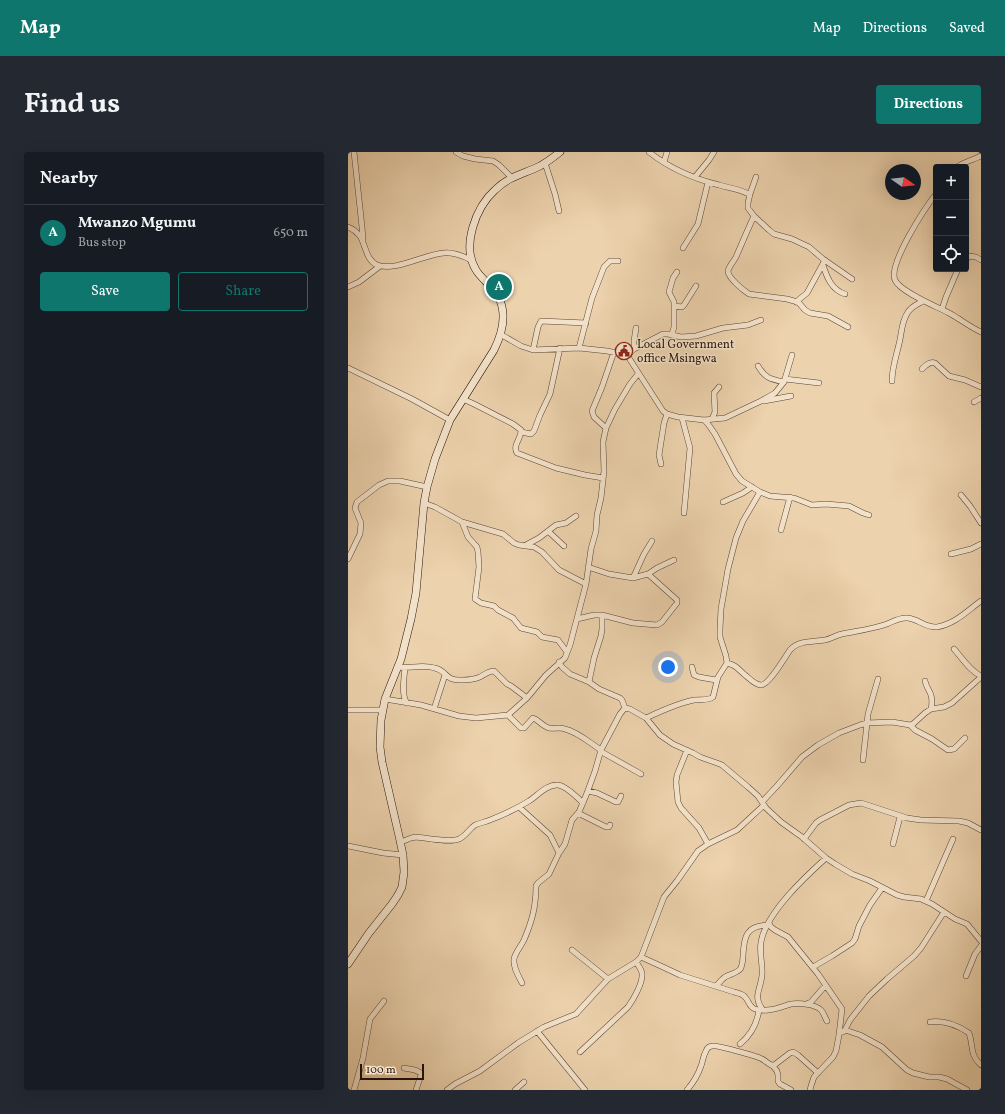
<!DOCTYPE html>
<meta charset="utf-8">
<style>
:root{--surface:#171b24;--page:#242831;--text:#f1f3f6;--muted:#9ea1a6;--line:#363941;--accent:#0f766e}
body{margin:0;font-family:Vollkorn,serif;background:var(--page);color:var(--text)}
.controls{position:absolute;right:12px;top:12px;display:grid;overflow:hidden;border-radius:4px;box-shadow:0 4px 16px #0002}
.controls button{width:36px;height:36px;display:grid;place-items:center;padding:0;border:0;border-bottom:1px solid var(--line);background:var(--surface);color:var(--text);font:20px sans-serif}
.compass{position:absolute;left:537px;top:12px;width:36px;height:36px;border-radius:50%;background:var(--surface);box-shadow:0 4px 16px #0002;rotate:104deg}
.scale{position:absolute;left:12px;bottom:10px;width:64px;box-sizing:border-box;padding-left:4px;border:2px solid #2a140c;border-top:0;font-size:11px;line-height:14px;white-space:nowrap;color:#2a140c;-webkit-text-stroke:3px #f3e2ca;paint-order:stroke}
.you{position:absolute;left:320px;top:515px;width:14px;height:14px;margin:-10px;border:3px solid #fff;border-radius:50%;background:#1a73e8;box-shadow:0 0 0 6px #1a73e833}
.badge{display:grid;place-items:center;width:26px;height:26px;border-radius:50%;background:var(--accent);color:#fff;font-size:13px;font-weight:700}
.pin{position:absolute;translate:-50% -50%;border:2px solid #fff;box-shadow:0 1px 4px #0006}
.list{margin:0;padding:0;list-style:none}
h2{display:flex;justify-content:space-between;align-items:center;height:52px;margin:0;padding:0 16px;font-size:17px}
h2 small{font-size:13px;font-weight:400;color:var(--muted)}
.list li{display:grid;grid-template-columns:26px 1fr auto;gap:12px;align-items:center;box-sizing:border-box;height:56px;padding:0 16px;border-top:1px solid var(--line)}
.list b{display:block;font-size:15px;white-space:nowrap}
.list p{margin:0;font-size:13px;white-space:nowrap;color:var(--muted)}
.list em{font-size:13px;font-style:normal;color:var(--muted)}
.actions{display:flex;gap:8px;padding:12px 16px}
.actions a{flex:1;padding:9px 0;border:1px solid var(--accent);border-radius:4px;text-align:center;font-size:14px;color:var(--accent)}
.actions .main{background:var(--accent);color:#fff}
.icon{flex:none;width:22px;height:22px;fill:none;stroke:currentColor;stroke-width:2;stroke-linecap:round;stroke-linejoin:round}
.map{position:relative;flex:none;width:633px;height:938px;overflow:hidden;border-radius:4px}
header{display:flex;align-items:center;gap:24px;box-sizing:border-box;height:56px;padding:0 20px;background:var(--accent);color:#fff}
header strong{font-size:19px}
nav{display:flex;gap:22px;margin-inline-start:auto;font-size:14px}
.intro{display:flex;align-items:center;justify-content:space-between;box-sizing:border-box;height:96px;padding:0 24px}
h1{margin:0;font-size:28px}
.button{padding:10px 18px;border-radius:4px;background:var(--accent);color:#fff;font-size:14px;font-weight:700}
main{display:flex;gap:24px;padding:0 24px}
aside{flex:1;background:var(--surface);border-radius:4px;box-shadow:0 4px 16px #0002}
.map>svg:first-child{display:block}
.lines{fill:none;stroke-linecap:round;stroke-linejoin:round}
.street-casing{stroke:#5a4434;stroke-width:6}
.secondary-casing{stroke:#2a140c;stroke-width:8}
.street{stroke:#f3e2ca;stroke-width:5}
.secondary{stroke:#f3e2ca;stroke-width:7}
.labels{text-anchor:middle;stroke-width:3;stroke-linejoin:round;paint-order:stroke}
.poi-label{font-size:12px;fill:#2a140c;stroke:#f3e2ca;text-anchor:start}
</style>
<header>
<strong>Map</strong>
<nav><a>Map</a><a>Directions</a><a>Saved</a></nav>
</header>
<div class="intro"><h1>Find us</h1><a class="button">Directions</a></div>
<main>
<aside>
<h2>Nearby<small></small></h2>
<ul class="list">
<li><span class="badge">A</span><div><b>Mwanzo Mgumu</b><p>Bus stop</p></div><em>650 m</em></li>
</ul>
<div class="actions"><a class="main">Save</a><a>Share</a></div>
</aside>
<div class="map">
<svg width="633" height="938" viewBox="0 0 633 938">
<rect width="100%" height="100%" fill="#ecd2ad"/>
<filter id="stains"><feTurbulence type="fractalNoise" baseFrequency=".005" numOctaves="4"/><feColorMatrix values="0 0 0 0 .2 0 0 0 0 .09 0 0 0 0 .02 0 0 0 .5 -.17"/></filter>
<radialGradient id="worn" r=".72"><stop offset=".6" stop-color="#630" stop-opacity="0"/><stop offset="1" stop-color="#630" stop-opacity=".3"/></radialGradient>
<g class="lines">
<defs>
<path id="street" d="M6 0 14 75 15 89
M108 0 115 4 127 7 145 9 151 13 163 25
M301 0C321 16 347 27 371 33 381 36 391 37 401 42H402L400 51V56L406 64 421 78 426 82 444 87 461 95 475 107 504 127
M316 10 319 0
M197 11 207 42 211 59
M609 15C616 10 625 8 633 4
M347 25 361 8 366 0
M402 42 408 25
M588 42C577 56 540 112 547 128 552 140 590 155 601 161 612 167 622 175 633 180
M406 64C400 77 394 91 388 105 386 109 381 114 380 119 380 126 395 138 401 142L439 147 446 149 451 151 457 158 462 161 480 164 500 175
M0 75C5 77 9 80 12 84 18 94 18 108 29 113 47 120 77 102 96 101 106 100 115 104 123 108
M335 96 350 72 360 30
M618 108 621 104 628 105 633 108
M475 113C479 126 484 138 497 142
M0 135 11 130 32 114
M448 150 459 141 477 108
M326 154 334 155 336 153 348 134
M594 157 598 145 610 117
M152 182 173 194 185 198 231 196 259 199 279 203 315 259 319 262 330 265 356 268 377 266 413 249 427 241 436 230 444 203
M324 182 326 175V150L321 140 325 126 329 120
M231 196 244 146 256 115 262 109H270
M286 197V189L288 176
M185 198 190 175 193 169 238 171
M279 203 286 197 315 182H320L333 185 348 184 375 176 400 173 413 168
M410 214C417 226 422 227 436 230
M0 216 64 247 102 268
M574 217C578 213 582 209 587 211L601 224 617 228 633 235
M437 227 471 231
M544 229C544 216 548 205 551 192 554 181 553 170 560 160 564 154 570 152 575 149
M115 247 126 252 165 272 173 278C174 286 164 293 169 301L208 316 237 323 255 326
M416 249 443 244
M626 250 633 246
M334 266 342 296 336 361
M364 267 367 260 366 241 371 235
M356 268 360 272 367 282 388 322 394 329 412 340 422 344 446 346 464 353 478 352 501 354 515 361 521 363
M258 276 246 265 244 259 254 235 266 200
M173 280 183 282 186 279 192 263 202 242 212 196
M313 312 311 303 316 271 319 262
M613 343 622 354 633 371
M375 350 395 341 404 335
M76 351 87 355 114 370 155 382 166 391 171 393 186 395 194 400 211 418 238 432
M114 370 120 385 129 395 130 400 131 415 127 447 133 451 146 454 150 458 165 466 173 476 189 480 194 485 210 488 219 500
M433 378 442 345
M200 379 216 394
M178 393 191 386 208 373 218 371 228 364
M603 402 623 397 633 392
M0 407 12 382 13 371 7 356 9 350 31 333 40 329H52L79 335
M300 422 309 416 326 408
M285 426 296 402 304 389
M229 467 246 463H254L285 471 309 473 314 470 329 451V448L300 422 285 426 261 422 240 415
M606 497C614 506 622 519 633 524
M211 510 214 515 222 522 241 530 251 537 272 546 274 548 277 556
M379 511C388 513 390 517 397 523 401 526 407 533 413 533 421 533 437 505 442 498 451 488 465 490 477 488 483 487 488 483 494 482 509 479 525 477 539 472 546 469 552 465 560 466 570 467 578 476 589 475 607 472 619 459 633 449
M49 515C62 517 74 512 87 516 100 519 96 529 114 528 120 528 127 527 132 525 137 522 141 519 146 519L159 532 163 534 179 546
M344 515 346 523 351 525 368 528
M57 516C56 526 53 544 59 551
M577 529C578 534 581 538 583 543 584 547 584 553 583 557
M241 530 246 506 253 484 254 477V463
M37 547 73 553 111 564 128 566 160 563 173 576H176L185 566C191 568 194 574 201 576 206 577 212 575 217 577 230 580 242 591 253 598
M86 557 97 523
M0 558H35
M160 563 179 546 198 523 217 506 222 493 238 432 243 397 248 379 249 363 253 346 256 319 255 290 258 276 267 257 282 232 290 222
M298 566C313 559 330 551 346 548 353 547 360 549 365 545L370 525 379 511 378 504 372 485V477L373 457 380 417 388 386 395 369 412 340
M562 573 567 578 584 587 600 598 606 597 617 586
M339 598 329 623 328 630 330 650 333 656 351 676 360 692
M252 599 293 622
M515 608 520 562 530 527
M240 639 249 641 268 650H270L273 644
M414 650 429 634 454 605 470 593 491 581 512 573 519 571 544 570 562 573 565 572 577 561 583 557 596 555 604 551 633 525
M171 655 202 683 211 701
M230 661 258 675H261L262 673
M456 687 468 671 472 668 501 653 513 651 559 666 573 668 611 669 620 671 633 678
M53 690 63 686 68 685C79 686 102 691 111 687 118 684 121 677 127 673 132 671 137 670 142 668 155 663 168 657 181 649 189 644 199 632 210 633 218 634 229 645 235 651
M545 692 552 665
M0 694 35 701 55 703
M578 749 605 687
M421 771 423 775 427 778 440 785 470 822 494 857 491 883 488 899 485 905 466 925 463 934 462 938
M224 798 260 827
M293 805 315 815 332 823 386 840C390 841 395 842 397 845 401 849 401 855 407 857 419 861 432 855 443 852 451 851 467 852 473 858 476 861 477 866 479 869
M465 815 484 804 504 791 507 787 511 774 522 753 534 736
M618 824 627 802 633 794
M174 831C170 823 165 815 166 807 167 801 173 794 176 788 184 769 188 755 188 734L190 731 201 722 211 701 217 692 224 668 231 660 239 641 247 619 253 598 272 562 277 556 282 557 298 566 312 583 325 592 345 601 352 605 369 611 374 613 400 635 410 644 418 656 433 670 454 685 478 706 487 712 504 722 522 729 549 743 556 745 573 747 584 752 607 767 619 772 633 789
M368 834C371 831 373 828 377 825 382 822 390 821 393 816 394 813 395 807 395 804 396 784 398 774 420 773
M458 852 463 850 477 834
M415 858C404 845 413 837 414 823 415 812 411 801 413 790 418 761 457 725 478 706
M582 870C597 868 609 873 621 881 626 895 621 902 633 913
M497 878 502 868 521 844 539 827 566 804 573 796 596 760
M189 879 237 938
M495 880 497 878 512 883 534 895 559 918 565 921 581 925H591L599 927 619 938
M392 892C403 883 409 872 411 858
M232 900 280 855C285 848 295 831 294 822 294 818 290 813 288 810
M424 913 429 919 430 923V929L432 932 443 938
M56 916 67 918 73 921V923L68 938
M6 938 15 906 22 867 36 849
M99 938 107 932 132 919 170 891 196 875 228 862 248 840 260 827 288 810 293 805 295 800 316 745 329 729 350 699 360 692 389 678 416 653
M167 938 176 930
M339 938C345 931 350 923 353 914 355 909 355 904 358 899 359 896 361 894 365 894 368 893 408 904 412 906 417 908 420 912 425 914L442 901 445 900 450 903 470 921"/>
<path id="secondary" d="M0 812 21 781 44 752 50 743 54 735 56 720 55 703 51 684 34 610 32 595 33 568 37 547 53 507 63 467 68 441 76 351 79 335 87 307 102 268 146 198C154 182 159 163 151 146 146 135 134 128 128 118 113 94 128 55 147 38 161 24 176 22 192 14 199 10 206 5 212 0"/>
</defs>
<use href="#street" class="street-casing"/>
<use href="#secondary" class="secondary-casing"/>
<use href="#street" class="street"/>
<use href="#secondary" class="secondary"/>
</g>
<defs>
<symbol id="civic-ring" viewBox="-11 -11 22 22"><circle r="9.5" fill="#f3e2ca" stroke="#8f2418" stroke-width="1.5"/><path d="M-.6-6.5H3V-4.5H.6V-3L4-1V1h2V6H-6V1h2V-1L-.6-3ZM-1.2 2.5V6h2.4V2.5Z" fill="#8f2418"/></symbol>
</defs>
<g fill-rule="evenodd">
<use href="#civic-ring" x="266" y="189" width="20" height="20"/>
</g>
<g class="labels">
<g class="poi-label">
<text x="289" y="196">Local Government<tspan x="289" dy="14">office Msingwa</tspan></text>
</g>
</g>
<rect width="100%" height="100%" filter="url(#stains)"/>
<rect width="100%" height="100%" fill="url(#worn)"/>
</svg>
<div class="controls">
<button>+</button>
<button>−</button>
<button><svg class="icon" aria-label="locate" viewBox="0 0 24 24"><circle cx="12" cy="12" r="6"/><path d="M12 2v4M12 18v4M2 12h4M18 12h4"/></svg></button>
</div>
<svg class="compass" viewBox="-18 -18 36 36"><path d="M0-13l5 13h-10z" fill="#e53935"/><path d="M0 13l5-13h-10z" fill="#9ea1a6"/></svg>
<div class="scale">100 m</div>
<div class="you"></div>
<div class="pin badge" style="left:151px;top:135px">A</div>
</div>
</main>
